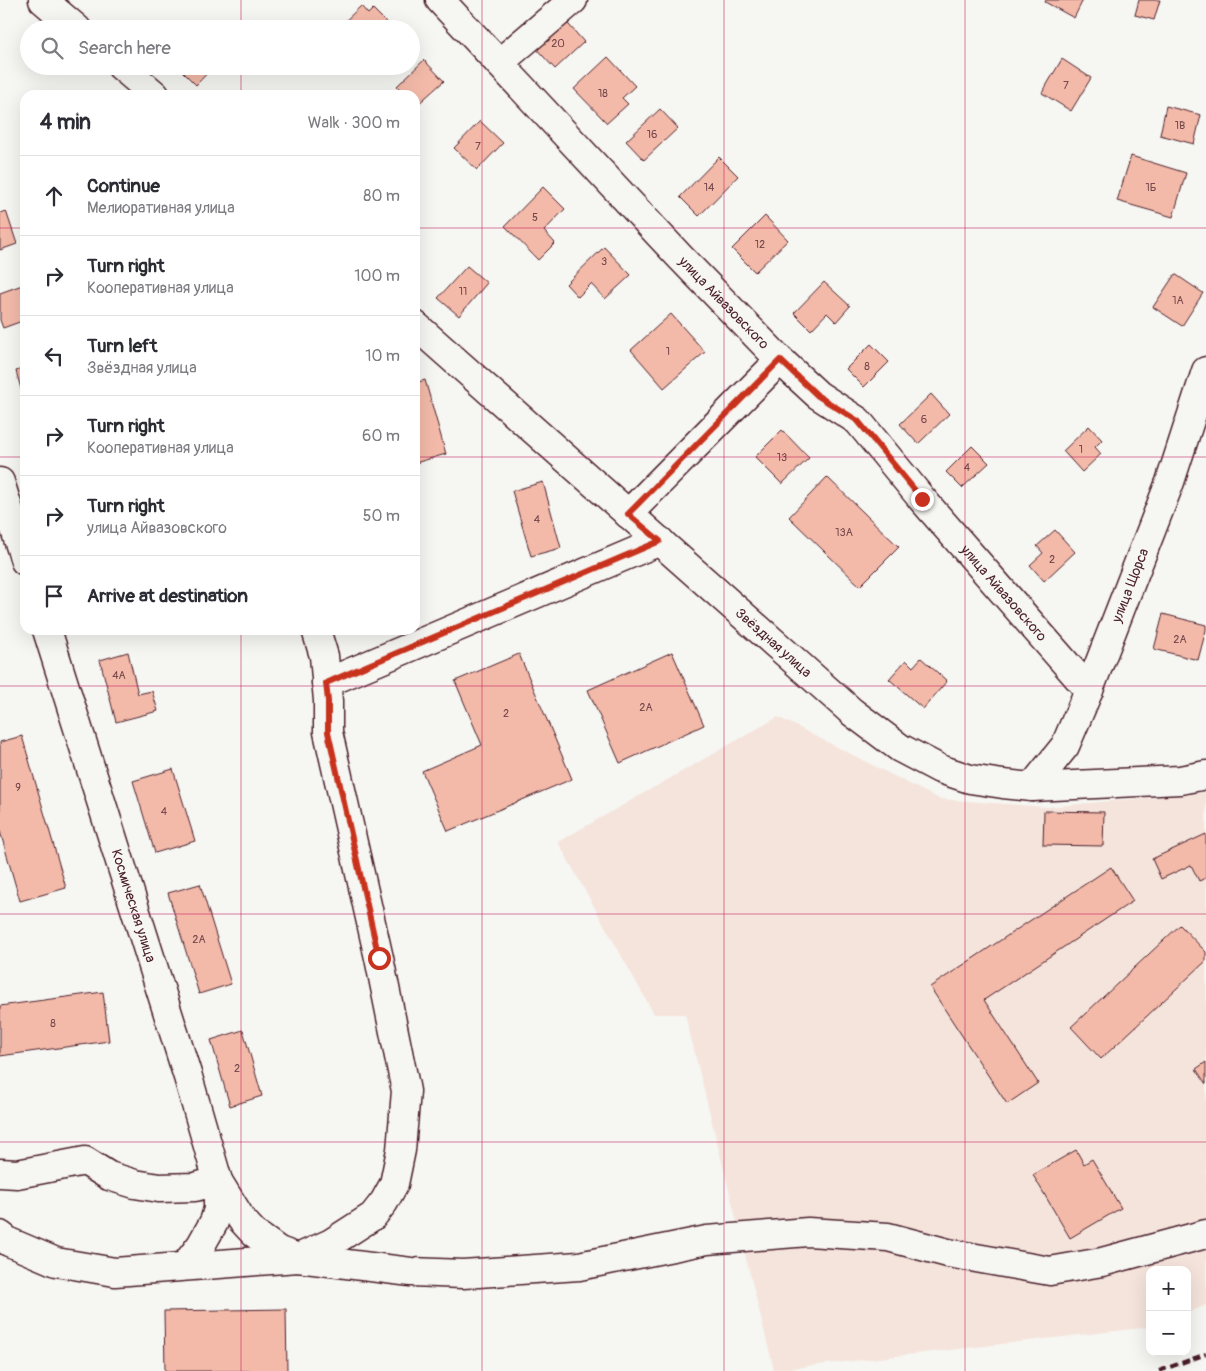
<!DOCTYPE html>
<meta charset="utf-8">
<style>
:root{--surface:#fff;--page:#f2f2f3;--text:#2b2b33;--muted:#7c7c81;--line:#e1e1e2}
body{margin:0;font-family:Pangolin,sans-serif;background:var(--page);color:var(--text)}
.controls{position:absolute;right:15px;bottom:15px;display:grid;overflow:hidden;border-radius:10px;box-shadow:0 5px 20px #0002}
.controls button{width:45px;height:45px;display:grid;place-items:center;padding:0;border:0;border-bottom:1px solid var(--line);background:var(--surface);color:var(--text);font:25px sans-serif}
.stop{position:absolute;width:15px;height:15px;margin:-11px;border:4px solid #c8321e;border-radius:50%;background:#fff}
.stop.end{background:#c8321e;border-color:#fff;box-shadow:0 1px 5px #0008}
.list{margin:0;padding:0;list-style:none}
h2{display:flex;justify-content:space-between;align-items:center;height:65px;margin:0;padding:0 20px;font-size:21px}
h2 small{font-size:16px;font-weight:400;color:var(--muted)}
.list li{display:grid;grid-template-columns:32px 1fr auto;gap:15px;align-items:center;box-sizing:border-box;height:80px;padding:0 20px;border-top:1px solid var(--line)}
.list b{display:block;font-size:19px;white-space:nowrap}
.list p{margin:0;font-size:16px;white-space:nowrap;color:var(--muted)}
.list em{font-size:16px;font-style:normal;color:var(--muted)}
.icon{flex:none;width:28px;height:28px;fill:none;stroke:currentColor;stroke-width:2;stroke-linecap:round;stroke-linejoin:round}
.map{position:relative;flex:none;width:1206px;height:1371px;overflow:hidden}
.search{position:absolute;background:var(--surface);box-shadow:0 5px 20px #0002;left:20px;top:20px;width:400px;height:55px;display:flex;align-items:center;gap:12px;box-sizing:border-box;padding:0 18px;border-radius:28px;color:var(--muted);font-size:19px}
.panel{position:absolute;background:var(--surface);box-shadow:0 5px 20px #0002;left:20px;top:90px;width:400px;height:545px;border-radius:15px}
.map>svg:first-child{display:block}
.built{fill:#f5e4dc}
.building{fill:#f3baa9;stroke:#4a1f2b}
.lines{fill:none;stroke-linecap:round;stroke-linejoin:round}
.minor-casing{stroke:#4a1f2b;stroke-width:31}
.minor{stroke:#f6f6f2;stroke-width:28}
.rail{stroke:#4a1f2b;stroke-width:4;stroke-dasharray:8 4;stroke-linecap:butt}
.route{stroke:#c8321e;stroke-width:6}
.grid{fill:none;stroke:#c2185b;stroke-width:1;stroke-opacity:0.55}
.labels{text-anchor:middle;stroke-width:4;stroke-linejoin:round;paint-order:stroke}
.number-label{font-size:11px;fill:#74464a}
.street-label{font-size:14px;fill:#4a1f2b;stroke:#f6f6f2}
</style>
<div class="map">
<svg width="1206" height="1371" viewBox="0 0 1206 1371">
<rect width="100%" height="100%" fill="#f6f6f2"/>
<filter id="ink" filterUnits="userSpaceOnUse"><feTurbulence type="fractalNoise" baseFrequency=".02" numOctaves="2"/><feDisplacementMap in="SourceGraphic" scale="10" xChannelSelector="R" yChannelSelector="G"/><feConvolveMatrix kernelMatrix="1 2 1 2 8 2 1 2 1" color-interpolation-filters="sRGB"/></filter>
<g filter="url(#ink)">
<path class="built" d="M778 717 939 799 1048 807 1206 792V1305L1187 1313V1270H1150V1327L774 1370 685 1014H654L558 842Z"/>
<path class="building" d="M1046 0H1083L1074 18 1045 2Z
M1139 0H1160L1154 20 1135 15Z
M361 6 368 14 373 9 390 26 388 29H342L340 26Z
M562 17 584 42 555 69 532 44Z
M608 57 635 86 622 98 628 104 607 123 574 89Z
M1062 59 1091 78 1071 111 1042 93Z
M424 60 444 81 416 106 415 95H405L397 86Z
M177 66H214L196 85Z
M1166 106 1201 115 1194 144 1160 135Z
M660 109 678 128 644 160 626 141Z
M480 121 503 143 477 170 454 148Z
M1131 156 1186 173 1173 217 1117 201Z
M719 157 738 176 699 216 680 197Z
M543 187 565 209 544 231 555 243 538 260 505 226Z
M6 211 17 244 0 250V213Z
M765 216 788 240 755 272 732 249Z
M604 247 631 275 605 299 591 284 578 297 566 284Z
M467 266 487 283 459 316 438 298Z
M1175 274 1203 293 1182 326 1153 307Z
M824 282 850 306 836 322 827 313 811 330 794 313Z
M25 284V320L3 328 0 320V293Z
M671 314 705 352 664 388 631 350Z
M871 344 889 362 864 387 846 369Z
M25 368V403L16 371Z
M425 380 446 454 415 463V383Z
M931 394 949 414 918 444 900 424Z
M1089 426 1102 440 1095 447 1101 454 1082 472 1063 451Z
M782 430 809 458 782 484 755 457Z
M972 446 989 463 962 488 946 472Z
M827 477 899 547 860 586 789 517Z
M543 482 561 548 531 556 512 491Z
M1055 530 1075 552 1044 581 1030 565 1043 553 1037 546Z
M1163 614 1206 625V630L1198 660 1154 649Z
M128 652 138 694 152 691 158 711 116 722 100 660Z
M672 652 704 725 620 763 588 690Z
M519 654 572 779 448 831 422 771 482 745 455 681Z
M921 658 947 681 923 709 889 679 906 660 913 667Z
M22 736 66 888 20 901 0 831V742Z
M173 769 195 841 155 853 133 781Z
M1044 811 1104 812 1103 846 1043 845Z
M1206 834V878L1199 881 1191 865 1161 879 1152 859Z
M1111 867 1133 901 984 1000 1038 1083 1007 1104 930 987Z
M200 884 231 984 199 994 168 893Z
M1180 925 1206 952V961L1101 1059 1071 1027Z
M103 992 109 1041 0 1056V1006Z
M243 1030 262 1096 230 1106 211 1040Z
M1206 1062V1084L1196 1069Z
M1076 1150 1084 1164 1092 1159 1121 1208 1070 1238 1033 1175Z
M286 1309 287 1371H165L164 1311Z"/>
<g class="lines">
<defs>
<g id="minor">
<path d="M43 0 77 29"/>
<path id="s1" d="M440 0 681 258 780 360 818 395 858 421 922 499 1089 690"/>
<path d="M499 63 573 0"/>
<path d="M121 66 155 95"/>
<path id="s2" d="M415 325 788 655 852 712 900 748 940 769 970 779 1003 784 1032 787 1180 780 1206 775"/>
<path d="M0 482 25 561"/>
<path d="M628 514 780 360"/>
<path id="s3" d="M47 630 188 1077 218 1181V1209L214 1222 201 1245 185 1266"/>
<path d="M326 683 660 541"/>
<path id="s4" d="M1032 787 1065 746 1089 690 1170 482 1206 371"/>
<path d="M0 1173 17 1174 85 1161 109 1176 135 1184 159 1188 195 1187 218 1181"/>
<path d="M218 1181 242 1220 254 1233 279 1251 298 1258 411 1272 463 1274 579 1266 707 1240 808 1232 888 1237 948 1253 1050 1271 1102 1262 1206 1234"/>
<path d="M0 1235 9 1242 56 1262 115 1272 298 1258 331 1243 373 1216 384 1202 394 1184 401 1150 406 1091 379 958 328 732V701L324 656 316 630"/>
</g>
</defs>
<use href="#minor" class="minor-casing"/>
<use href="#minor" class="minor"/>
<path class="rail" d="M1159 1371 1206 1354"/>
</g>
</g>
<g class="lines" filter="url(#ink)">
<path class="route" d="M379 958 328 732V701L326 683 660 541 628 514 780 360 818 396 858 421 922 499"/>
</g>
<path class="grid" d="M241 0V29M482 0V1371M724 0V1371M965 0V1371M241 66V95M0 228H25M415 228H1206M0 457H25M415 457H1206M241 630V1371M0 686H1206M0 914H1206M0 1142H1206"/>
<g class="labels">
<g class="number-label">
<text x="558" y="47">20</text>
<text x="1066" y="89">7</text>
<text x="603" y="97">18</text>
<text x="1180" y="129">1В</text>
<text x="652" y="138">16</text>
<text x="478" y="150">7</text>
<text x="709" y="191">14</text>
<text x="1151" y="191">1Б</text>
<text x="535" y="221">5</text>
<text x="760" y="248">12</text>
<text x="604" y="265">3</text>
<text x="463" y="295">11</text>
<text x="1178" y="304">1А</text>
<text x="668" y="355">1</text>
<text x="867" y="370">8</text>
<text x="924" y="423">6</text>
<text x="1081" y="453">1</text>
<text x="782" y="461">13</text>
<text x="967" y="471">4</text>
<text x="537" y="523">4</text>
<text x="844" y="536">13А</text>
<text x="1052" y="563">2</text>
<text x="1180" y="643">2А</text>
<text x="119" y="679">4А</text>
<text x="646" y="711">2А</text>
<text x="506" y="717">2</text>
<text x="18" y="791">9</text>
<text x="164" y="815">4</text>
<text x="199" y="943">2А</text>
<text x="53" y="1027">8</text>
<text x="237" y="1072">2</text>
</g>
<g class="street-label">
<text dy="5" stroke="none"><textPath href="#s1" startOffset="415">улица Айвазовского</textPath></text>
<text dy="5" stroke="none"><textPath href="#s4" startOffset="226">улица Щорса</textPath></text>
<text dy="5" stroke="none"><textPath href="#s1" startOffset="820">улица Айвазовского</textPath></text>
<text dy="5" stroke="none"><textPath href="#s2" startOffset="479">Звёздная улица</textPath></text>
<text dy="5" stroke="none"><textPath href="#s3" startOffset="289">Космическая улица</textPath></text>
</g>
</g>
</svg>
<div class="controls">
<button>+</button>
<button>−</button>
</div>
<div class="stop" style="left:379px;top:958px"></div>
<div class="stop end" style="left:922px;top:499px"></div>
<div class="search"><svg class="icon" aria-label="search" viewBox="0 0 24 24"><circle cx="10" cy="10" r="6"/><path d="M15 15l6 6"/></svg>Search here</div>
<section class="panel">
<h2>4 min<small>Walk · 300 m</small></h2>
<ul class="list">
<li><svg class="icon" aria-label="ahead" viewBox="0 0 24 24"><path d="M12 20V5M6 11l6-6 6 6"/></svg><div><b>Continue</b><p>Мелиоративная улица</p></div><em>80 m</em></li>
<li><svg class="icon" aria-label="right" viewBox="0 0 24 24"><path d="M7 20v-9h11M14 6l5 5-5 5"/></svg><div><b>Turn right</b><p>Кооперативная улица</p></div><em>100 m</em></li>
<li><svg class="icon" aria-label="left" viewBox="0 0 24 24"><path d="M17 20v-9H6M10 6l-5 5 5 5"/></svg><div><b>Turn left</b><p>Звёздная улица</p></div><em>10 m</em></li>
<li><svg class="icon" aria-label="right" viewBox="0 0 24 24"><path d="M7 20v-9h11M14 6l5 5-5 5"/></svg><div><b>Turn right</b><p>Кооперативная улица</p></div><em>60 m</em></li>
<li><svg class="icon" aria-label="right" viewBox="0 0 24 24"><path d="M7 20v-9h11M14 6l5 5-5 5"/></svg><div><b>Turn right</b><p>улица Айвазовского</p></div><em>50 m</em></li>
<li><svg class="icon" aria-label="arrive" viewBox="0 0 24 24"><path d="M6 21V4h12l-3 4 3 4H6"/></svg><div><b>Arrive at destination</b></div></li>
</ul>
</section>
</div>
